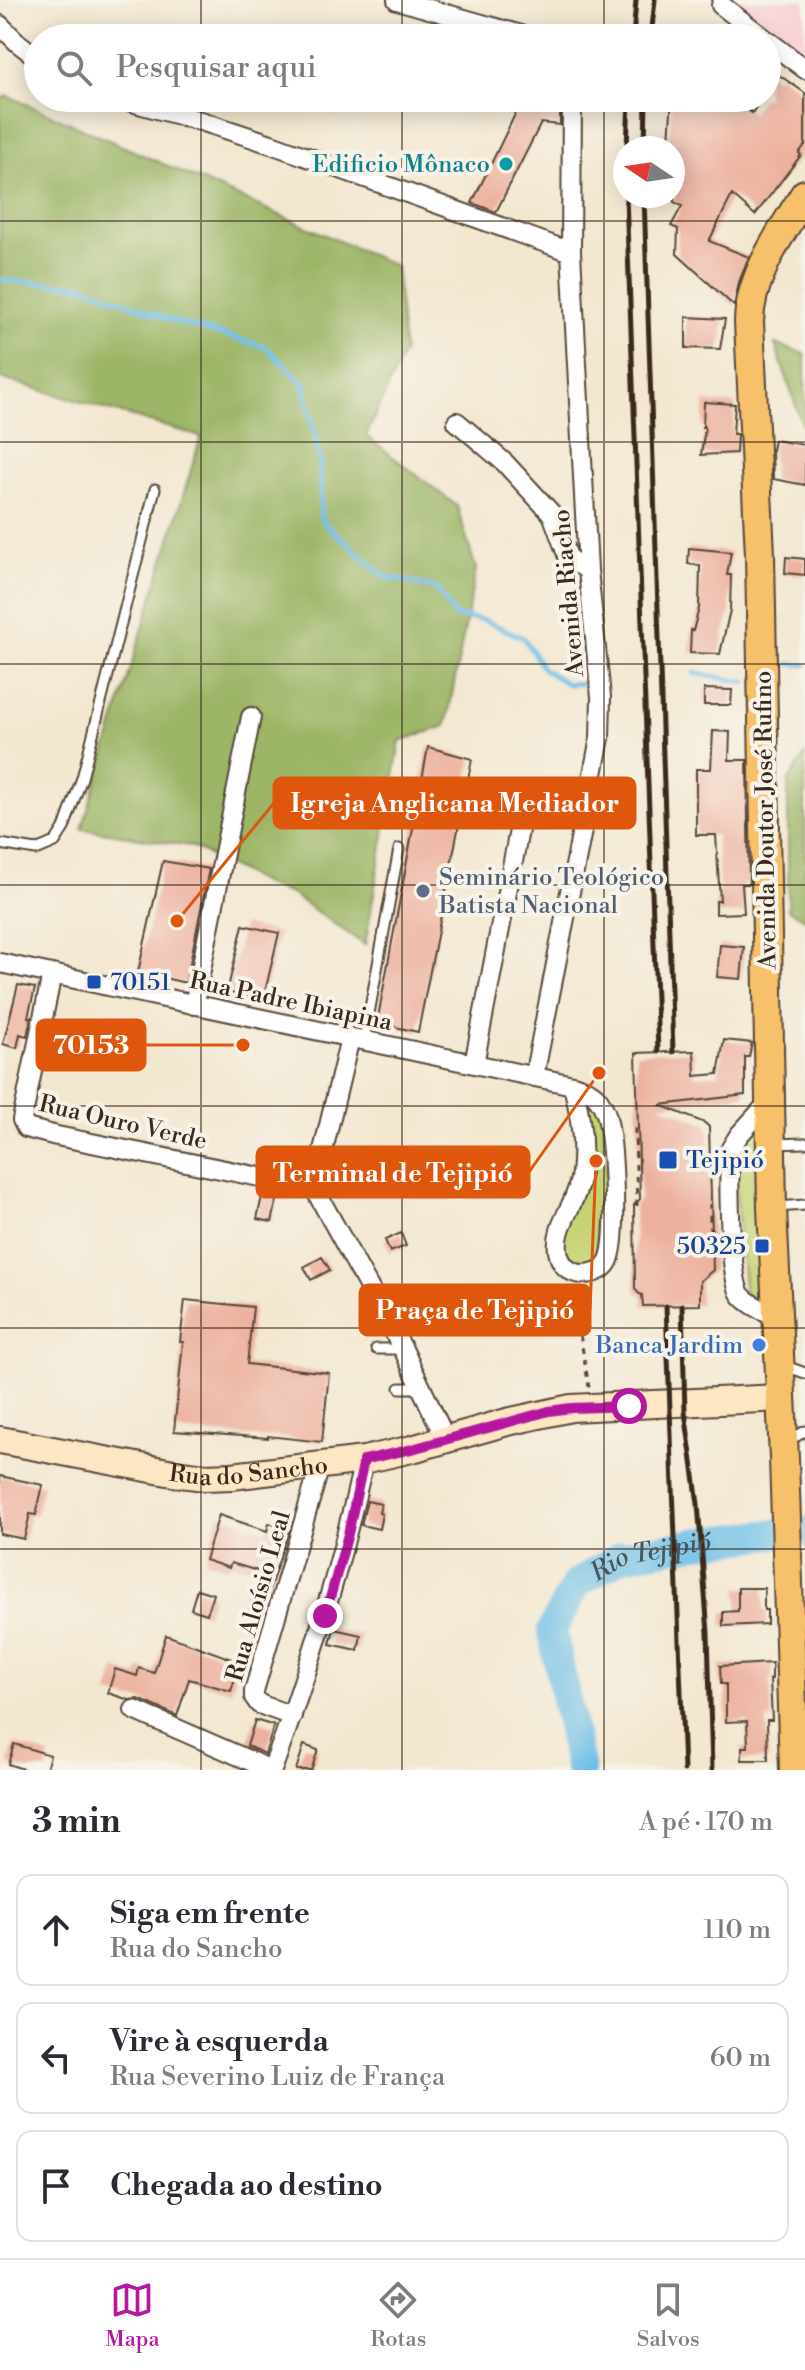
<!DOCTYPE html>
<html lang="pt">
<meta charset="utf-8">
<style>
:root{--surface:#fff;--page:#f7f7f7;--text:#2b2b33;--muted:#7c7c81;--line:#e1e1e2;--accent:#b5179e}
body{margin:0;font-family:"Libre Bodoni",serif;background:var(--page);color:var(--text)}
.compass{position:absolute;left:613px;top:136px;width:72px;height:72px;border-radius:50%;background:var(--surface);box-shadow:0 4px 20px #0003;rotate:283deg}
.stop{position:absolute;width:24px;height:24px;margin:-18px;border:6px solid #b5179e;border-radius:50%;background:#fff}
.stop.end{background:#b5179e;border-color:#fff;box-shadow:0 2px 8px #0008}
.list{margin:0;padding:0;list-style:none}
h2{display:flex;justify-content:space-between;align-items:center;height:104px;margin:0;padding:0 32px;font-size:34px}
h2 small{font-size:26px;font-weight:400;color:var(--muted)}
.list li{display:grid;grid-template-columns:52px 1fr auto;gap:24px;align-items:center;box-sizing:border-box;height:112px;margin:0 16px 16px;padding:0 16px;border:2px solid var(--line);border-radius:16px}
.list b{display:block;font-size:30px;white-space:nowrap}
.list p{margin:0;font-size:26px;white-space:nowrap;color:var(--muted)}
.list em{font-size:26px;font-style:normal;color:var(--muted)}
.icon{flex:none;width:44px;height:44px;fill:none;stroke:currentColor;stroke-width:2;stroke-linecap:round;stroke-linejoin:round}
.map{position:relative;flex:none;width:805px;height:1770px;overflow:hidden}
.search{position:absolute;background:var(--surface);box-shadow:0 4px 20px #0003;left:24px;right:24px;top:24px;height:88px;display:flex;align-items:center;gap:20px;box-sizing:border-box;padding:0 28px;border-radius:44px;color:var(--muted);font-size:30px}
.sheet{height:488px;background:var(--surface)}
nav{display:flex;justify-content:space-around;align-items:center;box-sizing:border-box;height:112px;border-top:2px solid var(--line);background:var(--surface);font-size:22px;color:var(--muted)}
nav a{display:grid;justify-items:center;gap:4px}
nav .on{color:var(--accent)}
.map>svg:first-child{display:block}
.built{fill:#f7cfd5}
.green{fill:#c5d375;stroke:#807e4a;stroke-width:2}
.forest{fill:#9cb566;stroke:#6c7042;stroke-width:2}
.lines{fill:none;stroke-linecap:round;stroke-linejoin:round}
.stream{stroke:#6bbde7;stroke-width:5}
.river{stroke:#6bbde7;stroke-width:30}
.building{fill:#edb19f}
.lane-casing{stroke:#574639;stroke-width:13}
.street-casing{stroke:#574639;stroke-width:22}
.secondary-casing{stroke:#574639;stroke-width:30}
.primary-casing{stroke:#574639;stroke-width:32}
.path{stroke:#574639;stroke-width:3;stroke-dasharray:6 6;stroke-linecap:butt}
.lane{stroke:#fff;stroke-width:9}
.street{stroke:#fff;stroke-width:18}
.secondary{stroke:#fce6c4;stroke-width:26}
.primary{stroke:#f7c06b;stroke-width:28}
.rail{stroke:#3b2a1e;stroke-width:5}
.route{stroke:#b5179e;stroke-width:10}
.grid{fill:none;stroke:#3b2a1e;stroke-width:2;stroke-opacity:0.55}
.culture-dot{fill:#0f9aa8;stroke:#f7f3e8;stroke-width:3}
.service-dot{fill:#5c6f8a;stroke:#f7f3e8;stroke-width:3}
.transit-dot{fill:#1a4fb4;stroke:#f7f3e8;stroke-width:3}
.shop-dot{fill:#3f7fe0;stroke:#f7f3e8;stroke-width:3}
.labels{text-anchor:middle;stroke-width:8;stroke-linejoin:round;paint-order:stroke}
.culture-label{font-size:24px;fill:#0d838f;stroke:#f7f3e8;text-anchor:end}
.street-label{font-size:24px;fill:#3b2a1e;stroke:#f7f3e8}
.service-label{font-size:24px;fill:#4e5e75;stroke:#f7f3e8;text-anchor:start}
.transit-label{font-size:24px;fill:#164399;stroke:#f7f3e8;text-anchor:start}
.shop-label{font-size:24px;fill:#366cbe;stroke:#f7f3e8;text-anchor:end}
.water-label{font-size:26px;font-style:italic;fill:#49565a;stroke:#f7f3e8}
.leader{fill:none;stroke:#df570d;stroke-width:3}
.callout-dot{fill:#df570d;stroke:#f7f3e8;stroke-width:3}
.callout{fill:#df570d;stroke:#df570d;stroke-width:3}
.callout-label{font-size:26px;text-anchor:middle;font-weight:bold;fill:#fff}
</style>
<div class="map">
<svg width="805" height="1770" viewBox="0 0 805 1770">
<rect width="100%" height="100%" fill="#f7f3e8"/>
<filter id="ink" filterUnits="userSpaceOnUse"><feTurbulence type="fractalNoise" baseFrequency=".0125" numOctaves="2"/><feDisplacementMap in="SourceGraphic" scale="16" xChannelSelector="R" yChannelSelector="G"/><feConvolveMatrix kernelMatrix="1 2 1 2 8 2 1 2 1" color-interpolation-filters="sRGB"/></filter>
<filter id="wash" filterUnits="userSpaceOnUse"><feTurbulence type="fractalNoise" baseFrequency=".006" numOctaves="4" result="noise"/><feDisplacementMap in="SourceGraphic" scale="32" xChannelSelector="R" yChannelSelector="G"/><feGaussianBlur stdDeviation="1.8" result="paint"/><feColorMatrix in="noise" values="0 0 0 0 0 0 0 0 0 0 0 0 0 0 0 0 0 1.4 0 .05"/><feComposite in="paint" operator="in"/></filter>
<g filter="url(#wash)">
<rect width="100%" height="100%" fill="#f3e7d0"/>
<path class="built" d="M735 0H805V51L779 31Z"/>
<path class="green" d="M576 1085 602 1100 610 1260 569 1270 558 1237 578 1184Z
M763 1115 762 1308 745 1298 732 1147Z"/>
<path class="forest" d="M8 96 396 266 404 352 366 436 457 506 476 569 446 726 400 741 365 945 291 894 270 887 191 846 82 829 201 437 0 378V99Z
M775 344 805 354V433Z
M805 755V919L788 910V781Z"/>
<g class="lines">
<path class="stream" d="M0 280 85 286 170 320 266 347 304 384 320 460 321 520 384 576 437 589 455 616 483 620 524 638 543 669 567 684 592 683
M789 664 805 665
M694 673 746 682"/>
<path class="river" id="s1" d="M580 1770 552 1630 576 1584 622 1556 695 1543 782 1533 805 1532"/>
</g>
<g id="blocks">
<path class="building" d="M767 72 776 79 779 75 805 93V145L799 153 801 155 755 215 732 195 709 241 749 257 739 282 734 306 677 254 678 229 671 226 682 206 674 202V145L669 140 672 98H732L752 113 762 98H767Z
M523 98H560V125L541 123 496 212 472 203Z
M686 317 725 319 720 349 686 348Z
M704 402 735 404 733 434H737L736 453 701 455 705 427H703Z
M774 440 805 445V485L773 479 772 450Z
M689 548 731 552 727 575H731L730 610 720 654 690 653 691 630 693 631 699 608 700 566 688 564Z
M786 557 805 559V575L785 573Z
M704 689 732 690 731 705H704Z
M713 731 730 732 729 760H747L749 884H742L744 913 716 914V901H720L716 835H696V769H711Z
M428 747 472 759 418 1032 377 1023Z
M163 861 209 869 186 983 138 972Z
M243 925 279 933 263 1000 227 992Z
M720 945 744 947 741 979 717 977Z
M18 985 35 988 28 1017 31 1018 27 1036 20 1034 17 1048 3 1044Z
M724 1040 752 1043 749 1057H745V1095L660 1105 705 1123 709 1127 713 1270 700 1281V1305L643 1306 642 1295 638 1293 635 1288 634 1205 640 1199 636 1053 694 1051 695 1076 718 1074Z
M263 1192 278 1196 272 1222 257 1219Z
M401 1233 406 1246 390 1252 385 1240Z
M322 1257 330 1270 311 1280 304 1267Z
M185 1300 253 1307 247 1364 329 1373 322 1442 268 1436V1438L174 1431 183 1342H180Z
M0 1476 43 1485 36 1515 30 1514 24 1539 0 1534Z
M367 1501 381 1504 379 1513 382 1514 379 1529 361 1525Z
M219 1515 267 1531 269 1523 289 1530 261 1614 249 1610 261 1572 231 1563 229 1568 205 1560Z
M738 1588H764V1610H767V1624L723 1626V1612L738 1611Z
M197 1589 213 1594 207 1614 191 1609Z
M334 1629 361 1635 358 1650 330 1644Z
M166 1635 240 1662 231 1691 189 1679 177 1716 139 1699 129 1700 108 1693 115 1669 137 1676 139 1668 154 1673Z
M772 1663V1679H770L772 1720H767L768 1760H742V1747H748L747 1721 726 1722V1684H721L720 1666Z
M255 1720 274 1726 265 1754 247 1746Z
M14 1744 50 1755 46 1770H26L8 1764Z
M304 1745 318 1750 311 1770H296Z"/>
</g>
</g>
<g filter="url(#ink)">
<use href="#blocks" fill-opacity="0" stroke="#574639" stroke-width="2"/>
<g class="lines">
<defs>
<path id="lane" d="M0 844 36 850 55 842 64 828 82 778 155 489
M364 1041 399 849
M772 1144 805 1143
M776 1207 805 1205
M376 1349H403
M785 1366 805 1373
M400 1388H423
M787 1437 797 1436 805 1431"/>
<path id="street" d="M397 0 532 38
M721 5 764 38
M0 25 18 43 38 58
M767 40 805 69
M117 98 204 122 271 144 571 252
M457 422 505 463 552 514 568 557 572 561 588 570
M0 963 573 1085C582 1088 593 1091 599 1100 603 1106 607 1115 608 1122 613 1145 619 1243 608 1262 603 1271 592 1274 582 1274 568 1273 560 1264 558 1251 555 1227 572 1209 578 1187 587 1155 581 1117 573 1085
M52 974 22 1120 26 1128 57 1136 314 1188
M194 1005 251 717
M350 1038 314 1188 403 1349 446 1440
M474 1064 525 799
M534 1077 600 738 601 697 588 570 571 252 572 98
M770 1101 739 1135 731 1148C728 1171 729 1280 741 1295 750 1306 766 1311 778 1317
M134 1710 271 1770
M292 1716 259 1704 254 1697V1691L320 1466
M272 1770C310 1668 341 1566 364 1460"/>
<g id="secondary">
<path id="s2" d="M0 1440 173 1473 205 1477 232 1476 364 1460 412 1449 507 1422 571 1408 781 1398"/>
</g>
<path id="primary" d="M794 1770 784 1458 772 1208 760 555 749 322C750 275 782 232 805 194"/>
</defs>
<use href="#lane" class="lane-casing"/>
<use href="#street" class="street-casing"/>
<use href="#secondary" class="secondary-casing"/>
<use href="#primary" class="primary-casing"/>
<path class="path" d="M637 1206 635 1129 638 1122
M699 1236H706L710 1232V1204
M572 1288 589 1387"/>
<use href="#lane" class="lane"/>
<use href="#street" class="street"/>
<use href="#secondary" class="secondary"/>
<use href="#primary" class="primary"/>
<path class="rail" d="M633 38 636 0
M651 38 655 0
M627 148 629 98
M645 148 646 98
M626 196 658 1052
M644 196 673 1052
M682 1305 685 1412 698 1504 708 1633 712 1770
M666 1306 684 1770"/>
</g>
</g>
<g class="lines" filter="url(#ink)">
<path class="route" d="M325 1616 348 1534 364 1460 412 1449 549 1411 571 1408 629 1406"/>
</g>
<path class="grid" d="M201 0V38M402 0V38M604 0V38M201 98V1770M402 98V1770M604 98V1770M0 221H805M0 442H805M0 664H805M0 885H805M0 1106H805M0 1328H805M0 1549H805"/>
<circle class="culture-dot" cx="506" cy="164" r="8"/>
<circle class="service-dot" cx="423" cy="891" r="8"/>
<g class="transit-dot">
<rect x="86" y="974" width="16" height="16" rx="4"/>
<rect x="658" y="1150" width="20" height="20" rx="4"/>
<rect x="754" y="1238" width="16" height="16" rx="4"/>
</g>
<circle class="shop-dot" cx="759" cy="1345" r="8"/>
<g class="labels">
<g class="culture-label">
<text x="490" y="172">Edificio Mônaco</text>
</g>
<g class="street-label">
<text transform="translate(568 593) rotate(-95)" y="8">Avenida Riacho</text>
<text transform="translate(765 820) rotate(-91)" y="8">Avenida Doutor José Rufino</text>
<text transform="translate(291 1001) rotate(12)" y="8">Rua Padre Ibiapina</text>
<text transform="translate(123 1122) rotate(13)" y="8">Rua Ouro Verde</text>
<text dy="8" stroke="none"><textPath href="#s2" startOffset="252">Rua do Sancho</textPath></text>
<text transform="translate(258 1596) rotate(-74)" y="8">Rua Aloísio Leal</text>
</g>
<g class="service-label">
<text x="439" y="885">Seminário Teológico<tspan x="439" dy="28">Batista Nacional</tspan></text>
</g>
<g class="transit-label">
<text x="110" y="990">70151</text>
<text x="686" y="1168">Tejipió</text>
<text x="746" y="1254" text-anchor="end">50325</text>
</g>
<g class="shop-label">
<text x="743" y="1353">Banca Jardim</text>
</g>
<g class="water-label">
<text dy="9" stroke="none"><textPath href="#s1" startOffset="276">Rio Tejipió</textPath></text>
</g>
</g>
<path class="leader" d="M177 921L274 803M243 1045L145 1045M599 1073L529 1172M596 1161L590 1310"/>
<g class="callout-dot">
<circle cx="177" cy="921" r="8"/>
<circle cx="243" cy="1045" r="8"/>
<circle cx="599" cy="1073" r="8"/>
<circle cx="596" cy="1161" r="8"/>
</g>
<g class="callout">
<rect x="274" y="778" width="361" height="50" rx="8"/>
<rect x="37" y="1020" width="108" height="50" rx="8"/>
<rect x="257" y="1147" width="272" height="50" rx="8"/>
<rect x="360" y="1285" width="230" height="50" rx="8"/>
</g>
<g class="callout-label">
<text x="455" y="812">Igreja Anglicana Mediador</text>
<text x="91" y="1054">70153</text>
<text x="393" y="1182">Terminal de Tejipió</text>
<text x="475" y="1319">Praça de Tejipió</text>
</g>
</svg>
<svg class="compass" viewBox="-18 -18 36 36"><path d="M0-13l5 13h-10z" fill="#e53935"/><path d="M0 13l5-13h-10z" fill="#7c7c81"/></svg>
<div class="stop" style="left:629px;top:1406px"></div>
<div class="stop end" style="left:325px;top:1616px"></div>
<div class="search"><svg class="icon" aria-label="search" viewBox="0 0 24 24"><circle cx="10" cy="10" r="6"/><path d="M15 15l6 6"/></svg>Pesquisar aqui</div>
</div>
<section class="sheet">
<h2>3 min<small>A pé · 170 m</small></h2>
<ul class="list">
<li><svg class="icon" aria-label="ahead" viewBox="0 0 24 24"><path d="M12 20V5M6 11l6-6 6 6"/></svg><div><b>Siga em frente</b><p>Rua do Sancho</p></div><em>110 m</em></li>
<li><svg class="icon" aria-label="left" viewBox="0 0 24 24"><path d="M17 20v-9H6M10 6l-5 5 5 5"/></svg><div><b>Vire à esquerda</b><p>Rua Severino Luiz de França</p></div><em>60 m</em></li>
<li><svg class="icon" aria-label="arrive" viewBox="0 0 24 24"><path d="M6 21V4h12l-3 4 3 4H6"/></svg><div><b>Chegada ao destino</b></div></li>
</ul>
</section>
<nav>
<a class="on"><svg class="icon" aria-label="map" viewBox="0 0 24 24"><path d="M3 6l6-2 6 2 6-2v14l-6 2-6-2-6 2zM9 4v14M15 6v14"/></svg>Mapa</a>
<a><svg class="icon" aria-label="directions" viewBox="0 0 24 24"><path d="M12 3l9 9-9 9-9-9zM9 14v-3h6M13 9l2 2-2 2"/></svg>Rotas</a>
<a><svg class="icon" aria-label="saved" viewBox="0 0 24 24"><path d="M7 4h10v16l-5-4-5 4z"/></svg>Salvos</a>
</nav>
